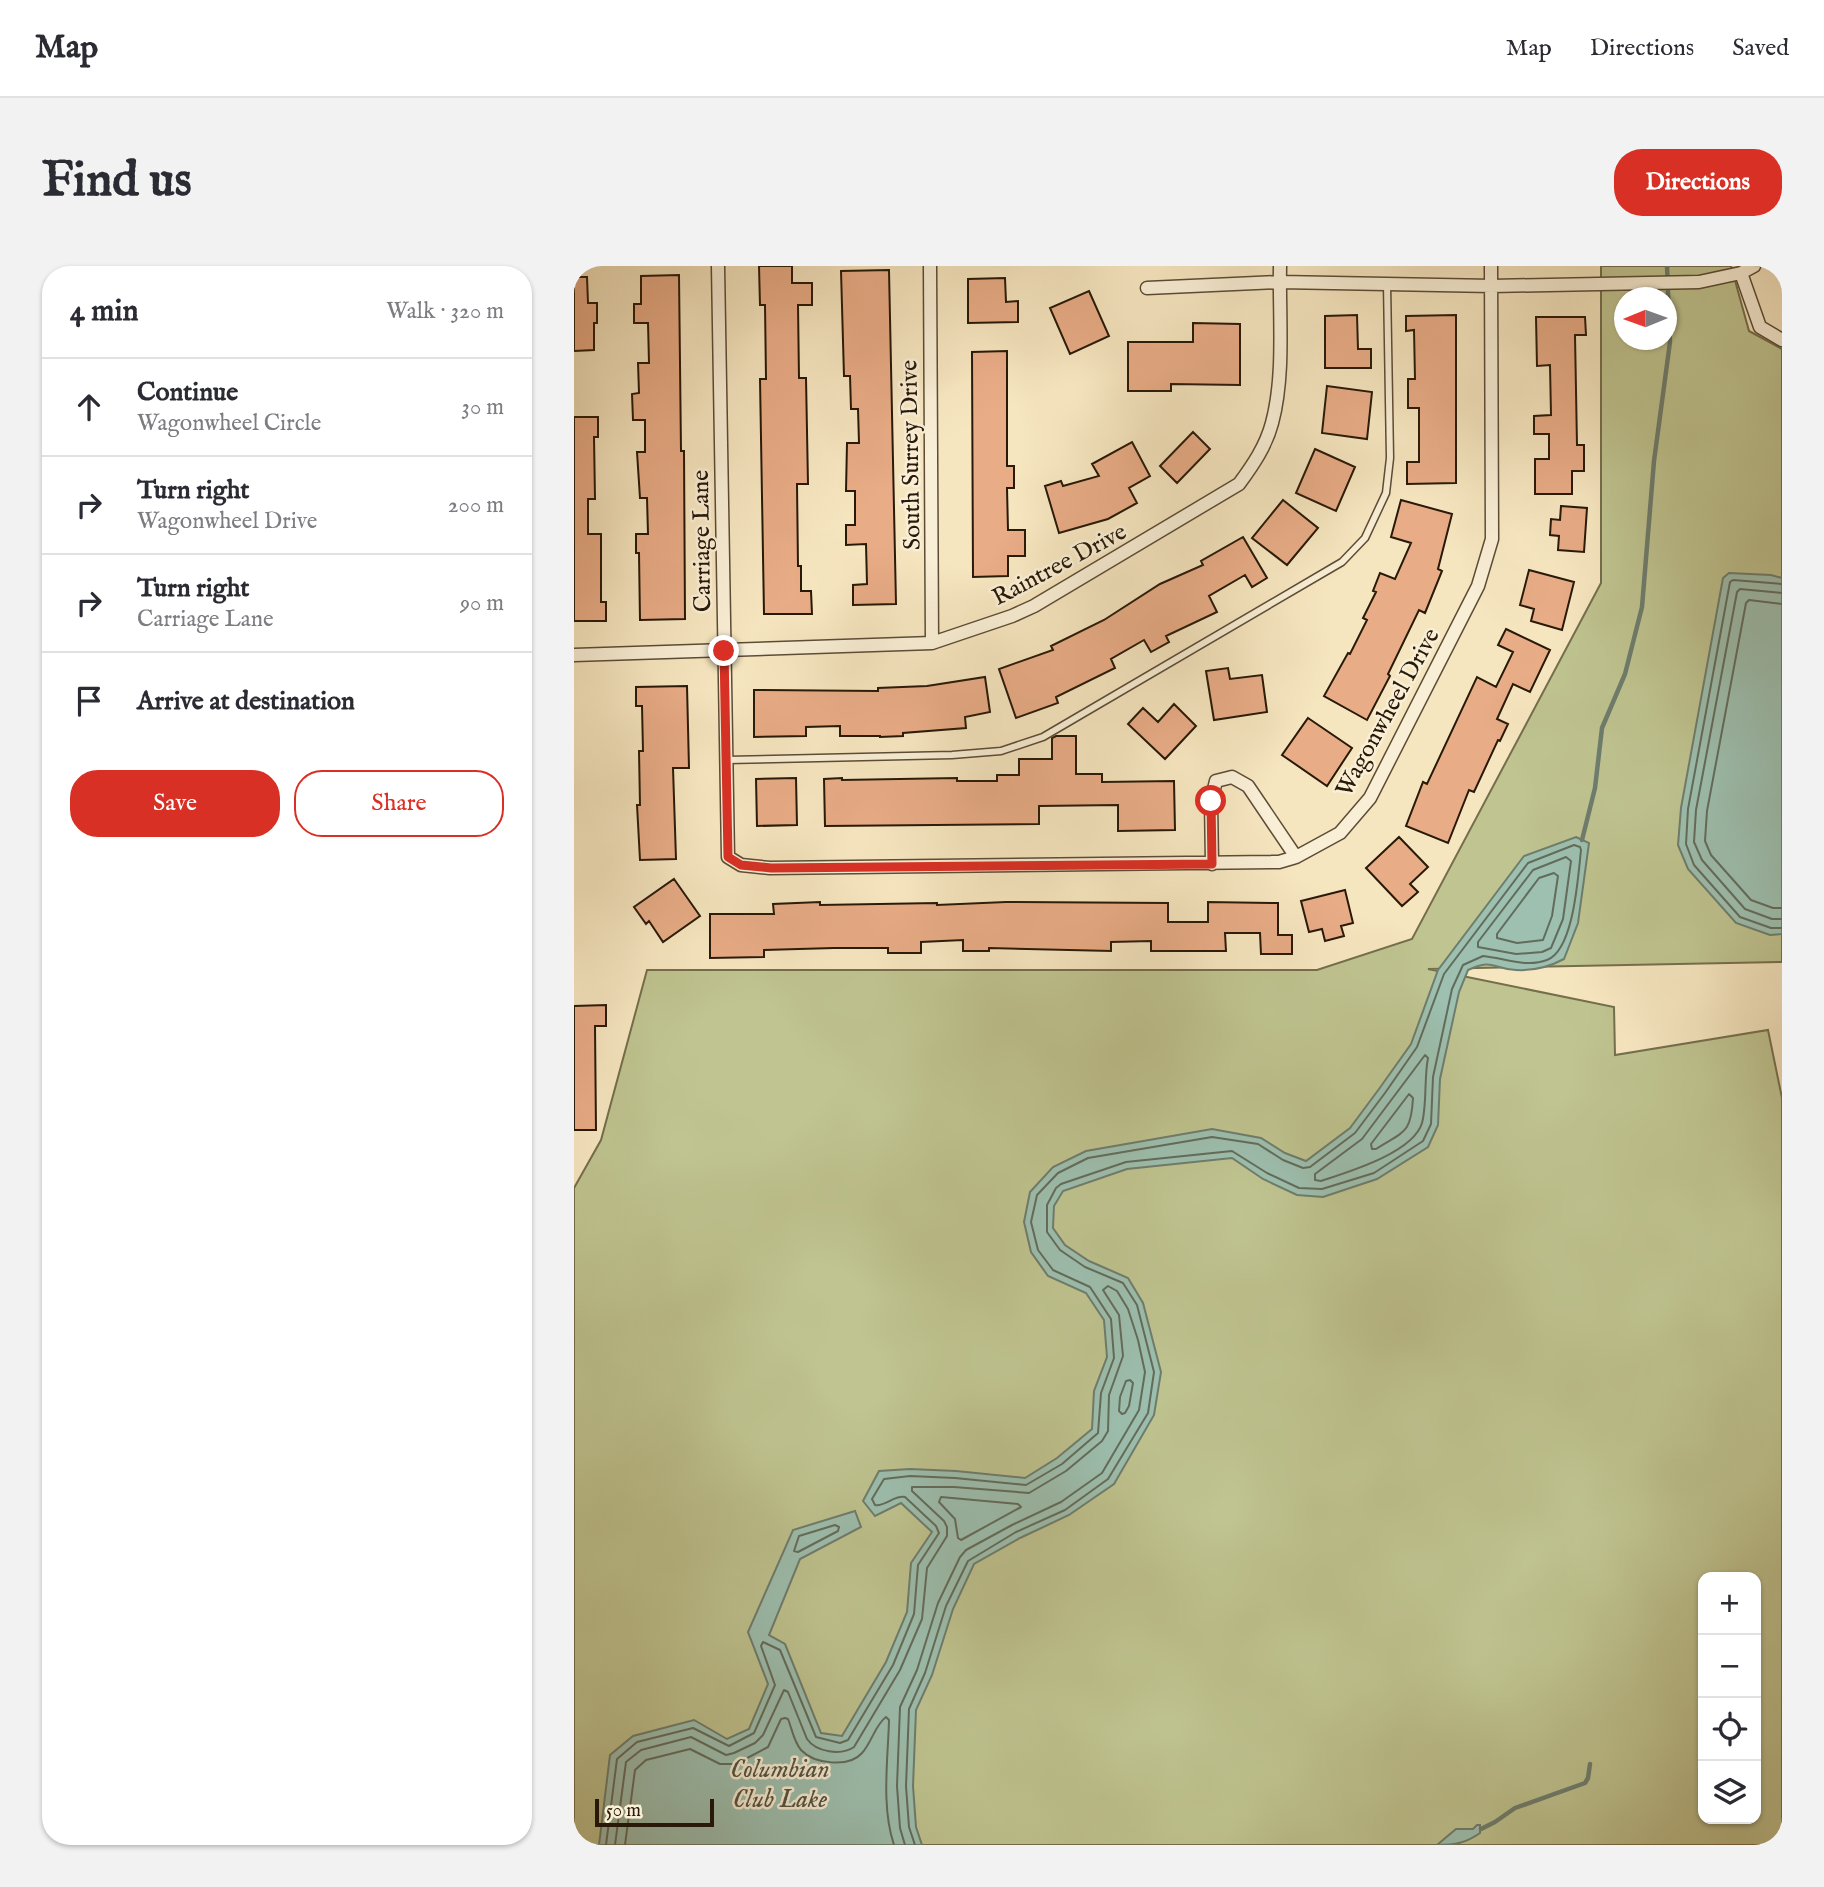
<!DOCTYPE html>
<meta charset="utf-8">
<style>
:root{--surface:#fff;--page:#f2f2f3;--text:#2b2b33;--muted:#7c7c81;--line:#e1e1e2;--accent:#d93025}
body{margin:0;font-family:"IM FELL English",serif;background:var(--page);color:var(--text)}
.controls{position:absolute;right:21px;bottom:21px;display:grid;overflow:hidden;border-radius:14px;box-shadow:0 2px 5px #0004}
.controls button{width:63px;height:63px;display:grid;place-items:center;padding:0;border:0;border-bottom:2px solid var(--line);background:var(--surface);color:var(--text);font:35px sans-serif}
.compass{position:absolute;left:1040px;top:21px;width:63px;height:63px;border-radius:50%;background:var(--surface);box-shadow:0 2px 5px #0004;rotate:269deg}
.scale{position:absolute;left:21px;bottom:18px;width:119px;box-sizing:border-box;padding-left:7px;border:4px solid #281908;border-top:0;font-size:19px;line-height:24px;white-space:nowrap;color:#281908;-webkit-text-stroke:5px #f9efd6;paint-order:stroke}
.stop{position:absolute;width:21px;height:21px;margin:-16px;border:5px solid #d93025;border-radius:50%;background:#fff}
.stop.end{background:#d93025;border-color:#fff;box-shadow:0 2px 7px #0008}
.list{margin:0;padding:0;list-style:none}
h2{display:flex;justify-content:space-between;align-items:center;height:91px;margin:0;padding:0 28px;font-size:30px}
h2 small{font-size:23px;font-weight:400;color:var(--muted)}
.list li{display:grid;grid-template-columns:46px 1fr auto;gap:21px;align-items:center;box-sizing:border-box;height:98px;padding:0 28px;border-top:2px solid var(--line)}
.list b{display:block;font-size:26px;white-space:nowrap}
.list p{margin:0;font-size:23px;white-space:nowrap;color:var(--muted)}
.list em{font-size:23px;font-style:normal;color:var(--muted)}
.actions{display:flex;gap:14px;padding:21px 28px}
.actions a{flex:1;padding:16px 0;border:2px solid var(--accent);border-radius:28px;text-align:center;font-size:24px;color:var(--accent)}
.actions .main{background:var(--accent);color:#fff}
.icon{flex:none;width:38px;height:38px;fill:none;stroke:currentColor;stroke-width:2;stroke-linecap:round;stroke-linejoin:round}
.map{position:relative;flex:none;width:1208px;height:1579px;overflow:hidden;border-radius:28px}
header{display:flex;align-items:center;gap:42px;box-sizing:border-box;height:98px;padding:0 35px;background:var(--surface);border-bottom:2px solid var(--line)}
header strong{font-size:33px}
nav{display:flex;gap:38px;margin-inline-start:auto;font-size:24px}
.intro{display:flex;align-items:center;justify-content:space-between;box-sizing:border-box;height:168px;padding:0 42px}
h1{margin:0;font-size:49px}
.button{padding:18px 32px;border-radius:28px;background:var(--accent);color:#fff;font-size:24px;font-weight:700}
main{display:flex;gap:42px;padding:0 42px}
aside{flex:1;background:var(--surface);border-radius:28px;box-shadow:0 2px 5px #0004}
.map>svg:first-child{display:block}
.green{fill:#bfc490;stroke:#746e4c;stroke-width:2;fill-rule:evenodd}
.water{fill:#9dc0b0;stroke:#6e7d6d;stroke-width:2}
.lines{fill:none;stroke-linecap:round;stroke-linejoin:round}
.shore{stroke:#626c5c;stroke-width:2}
.stream{stroke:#6e7d6d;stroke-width:4.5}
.building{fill:#e8ac86;stroke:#281908;stroke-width:2}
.service-casing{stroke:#5c4c36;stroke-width:9}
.minor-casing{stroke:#5c4c36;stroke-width:15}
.service{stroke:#f9efd6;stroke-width:6}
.minor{stroke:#f9efd6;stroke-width:12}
.route{stroke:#d93025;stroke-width:9}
.labels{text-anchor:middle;stroke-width:5;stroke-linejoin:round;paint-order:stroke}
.street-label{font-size:24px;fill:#281908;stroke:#f9efd6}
.water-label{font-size:26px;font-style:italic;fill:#515343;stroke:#f9efd6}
</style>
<header>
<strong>Map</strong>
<nav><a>Map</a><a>Directions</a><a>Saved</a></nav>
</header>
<div class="intro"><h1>Find us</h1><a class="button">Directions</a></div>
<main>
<aside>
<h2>4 min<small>Walk · 320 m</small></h2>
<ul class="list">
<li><svg class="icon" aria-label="ahead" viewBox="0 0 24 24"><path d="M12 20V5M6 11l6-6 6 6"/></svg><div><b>Continue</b><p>Wagonwheel Circle</p></div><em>30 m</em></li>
<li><svg class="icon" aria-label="right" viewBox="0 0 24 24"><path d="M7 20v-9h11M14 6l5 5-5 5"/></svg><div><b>Turn right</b><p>Wagonwheel Drive</p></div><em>200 m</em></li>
<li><svg class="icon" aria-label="right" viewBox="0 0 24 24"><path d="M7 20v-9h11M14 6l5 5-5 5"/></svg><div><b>Turn right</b><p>Carriage Lane</p></div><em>90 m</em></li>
<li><svg class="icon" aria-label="arrive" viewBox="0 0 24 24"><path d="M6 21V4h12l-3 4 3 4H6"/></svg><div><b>Arrive at destination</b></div></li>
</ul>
<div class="actions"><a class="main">Save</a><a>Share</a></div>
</aside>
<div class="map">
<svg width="1208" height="1579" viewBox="0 0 1208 1579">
<rect width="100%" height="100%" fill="#f6e6c0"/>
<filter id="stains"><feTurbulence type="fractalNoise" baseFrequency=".00286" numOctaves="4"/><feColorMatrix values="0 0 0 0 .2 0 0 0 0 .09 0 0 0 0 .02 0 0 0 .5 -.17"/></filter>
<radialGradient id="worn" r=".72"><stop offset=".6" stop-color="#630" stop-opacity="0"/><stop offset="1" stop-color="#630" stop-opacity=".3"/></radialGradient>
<path class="green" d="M1027 0H1157L1175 65 1208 83V696L854 703 1040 741 1041 789 1194 764 1208 832V1579H0V922L27 874 73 704H743L838 673 1027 317ZM1050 32H1092V74H1050ZM1129 1311H1182V1553H1129Z"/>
<path class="water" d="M1155 307 1197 309 1208 312V668L1196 669 1162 657 1114 603 1104 579 1107 542 1149 312Z
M1002 571 1015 577 1004 657 990 693C975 701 960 705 942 704 918 703 920 692 894 704L885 726 866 813 864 859 854 881 803 913 749 931 723 929 689 913 658 892 553 903 489 925 480 940 479 962 491 979 515 995 554 1012 569 1037 587 1106 580 1149 540 1218 495 1249 446 1272 400 1298 379 1343 358 1409 342 1444 339 1520 342 1561 348 1579H25L36 1489 59 1470 120 1454 153 1473 175 1463 194 1418 174 1366 219 1264 281 1245 287 1261 226 1293 195 1369 211 1378 247 1467 268 1470 312 1396 333 1346 337 1297 358 1266 327 1237 301 1250 289 1235 305 1205 336 1203 382 1205 451 1212 483 1192 518 1163 520 1125 533 1091 530 1054 512 1027 474 1010 457 986 450 956 456 926 479 901 512 885 638 863 687 872 711 887 732 895 776 862 805 823 837 778 864 704 950 590Z
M903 1559H906V1567C892 1577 881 1579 863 1579L882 1563H899Z"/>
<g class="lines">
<path class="shore" d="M1208 318 1159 314 1156 316 1114 543 1112 578 1120 599 1166 651 1197 662H1208
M1208 327 1166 323 1163 326 1122 544 1120 576 1128 594 1171 643 1198 653H1208
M1208 338 1175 334 1172 337 1133 545 1131 575 1137 589 1177 634 1199 642H1208
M992 591 997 595 989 653 977 682 968 686 942 688 904 681V676L959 604Z
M980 607 984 610 978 650 969 674 943 677 923 672V668L965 612Z
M851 789 854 792C850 812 853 839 848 857 839 887 774 906 747 915L741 914V908L788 873Z
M835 828 839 832C837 868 830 865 802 883H798L797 878Z
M556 1114 559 1117 555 1140 551 1147 548 1148 545 1145 546 1131 552 1115Z
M367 1231 444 1238 447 1241 387 1274 384 1272 381 1253 365 1236Z
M261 1259 265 1261 264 1265 224 1286 220 1285 225 1270Z
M32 1579 43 1493 63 1476 119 1462 155 1480 180 1467 201 1419 187 1380 189 1376 206 1384 242 1471 266 1477 274 1474 319 1399 340 1348 344 1299 365 1267 362 1260 331 1231C320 1229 311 1241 301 1239L298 1233 310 1213 336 1210 381 1212 452 1219 488 1198 524 1167 527 1127 540 1092 537 1053 516 1021 479 1004 464 984 457 956 463 929 484 907 514 892 638 871 684 878 709 894 729 902 736 901 781 867 811 827 843 781 870 708 954 597 1000 579 1006 581 1007 584C1004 610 1000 684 973 694 952 702 930 692 909 690L889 699 878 723 859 811 857 858 849 875 800 907 748 923 725 922 693 907 658 885 552 896 487 918 482 922 473 939V966L486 984 511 1001 549 1017 563 1039 580 1106 574 1147 534 1213 491 1244 442 1266 394 1295 372 1340 351 1407 335 1443 332 1520 335 1561 341 1579
M41 1579 52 1496 67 1484 117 1471 152 1489 160 1487 181 1477 189 1469 210 1424 214 1426 233 1473C242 1486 267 1490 280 1481L326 1404 348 1353 353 1302 373 1270V1261L370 1255 338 1225V1221H380L455 1227 492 1205 528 1175 534 1165 535 1129 549 1090 545 1049 529 1024 534 1020 543 1025 554 1043 564 1074 571 1106 565 1144 528 1207 487 1236 438 1259 392 1284 386 1291 364 1337 343 1404 326 1441 323 1520 326 1562 331 1579
M51 1579 61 1504 72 1494 116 1483 146 1498H162L194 1481 207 1453 211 1452 214 1453C218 1463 220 1476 227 1484 240 1498 275 1502 288 1487 298 1476 301 1459 312 1451L315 1454C314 1494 307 1540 320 1579"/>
<path class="stream" d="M1008 574 1021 522 1028 462 1051 408 1068 341 1080 195 1096 76 1093 0
M907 1563 921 1556 941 1542 1011 1517 1014 1512 1016 1498"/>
</g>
<path class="building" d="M185 0H218V17H238V39H224L225 112H232L234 218H223L224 300H227V325H237L238 348H190L186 113H192L191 39H186Z
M315 4 322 338 279 339V319L293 318 292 278 272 279V259H281V225H272L273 177H285L284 143H277L276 110H270L267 5Z
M105 9 107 185H110L111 353 66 354 65 287H62V268H74L73 232H66L63 186H71V154H59L58 128 65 127 64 97H75L74 57H60V38H67V10Z
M0 11H13L14 37H23V57H20V84L0 85Z
M431 12 432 36 444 35V56L394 57V13Z
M515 25 535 70 496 88 476 42Z
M783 49 784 83H797V102H751V50Z
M882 49V217L833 218V196H845V142H834V113H841L840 64 832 65V50Z
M962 51H1011L1012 69H1001L1003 179H1010V205H998V228H961V193H975V168H960V150L977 149 976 99 963 100Z
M619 57 666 58V119L597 118V125H554V76H619Z
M433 85V200H440V222H433L434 264H451V290H434V310L399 311 398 86Z
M753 120 798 126 793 173 748 167Z
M0 151H24V171H20L21 233H14V268H27V336H32V355H0Z
M619 166 636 183 603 217 586 200Z
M558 176 576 210 555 222 563 237 534 253 485 267 471 220 487 215 489 220 525 210 518 198Z
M741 183 781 201 762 245 722 227Z
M709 234 744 262 713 299 678 272Z
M827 234 878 248 864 303 868 305 851 347 845 344 814 408 816 410 793 454 750 430 774 387 776 388 793 354 789 352 802 326 799 325 806 307 821 313 837 277 817 271Z
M987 240 1013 242 1010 286 984 284 985 270 976 269 977 253 986 254Z
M669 271 693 312 678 321 671 309 635 330 643 346 592 370 595 376 577 386 570 374 537 393 541 402 482 431 484 437 442 452 425 403 479 384 477 380 530 354 586 318 629 299 627 295Z
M955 304 1000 316 988 364 957 355 960 343 946 339Z
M932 363 976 384 956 426 939 418 923 453 934 458 926 475 924 474 900 526 895 524 874 577 832 560 849 516 853 518 903 411 922 421 939 386 924 379Z
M654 402 656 413 688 409 693 446 640 454 632 405Z
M411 411 416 446 391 451 392 462 329 467V470L306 471V470H266V460L232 461V470L180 471V424L304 425V422L353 420Z
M113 420 115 502H99L102 593 66 594 63 539H66L65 485H69L68 440H62V421Z
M600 438 622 460 591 493 554 458 569 442 584 456Z
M734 452 778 482 753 520 708 489Z
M482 470H502V508H528V516L600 515 601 564 544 565V539L465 540V558L251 560 250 513 268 512V514L383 512V515H423V509H445V493H478V472Z
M222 512 223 559 183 560 182 513Z
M825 571 854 601 836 618 844 626 828 640 792 602Z
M100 613 126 650 89 676 75 655 72 658 60 641Z
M771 624 779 657 767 660 770 670 751 675 748 663 735 666 727 635Z
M246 636V639L363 637V639L432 636 594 637V656H634V636L704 637V669H718V688H687L686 667H651L652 685H577V675L537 676V685L415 682V685H389V674L347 676V687H314V682H260L190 684V691L136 692V648H200L199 638Z
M32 739V760H21L22 864H0V740Z"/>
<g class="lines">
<defs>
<path id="service" d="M153 494 378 489 427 485 469 471 768 296 791 272 812 227 816 192 813 18"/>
<path id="minor" d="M144 0 154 591 167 599 196 602 705 596 722 591 766 567 796 532 904 320 918 273 917 0
M356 0 358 377
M1167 7 1186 61 1208 74
M573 22 706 16 918 20 1125 16 1167 7 1180 0
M0 389 358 377 438 350 460 340 665 218C679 199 692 180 698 157 711 109 705 50 706 0
M638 598 637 535 642 515 658 511 674 520 722 591"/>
</defs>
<use href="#service" class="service-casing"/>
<use href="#minor" class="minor-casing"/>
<use href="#service" class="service"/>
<use href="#minor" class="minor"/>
</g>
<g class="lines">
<path class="route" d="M150 385 154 591 167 599 197 602 638 598 637 535"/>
</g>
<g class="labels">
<g class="street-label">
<text transform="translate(336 189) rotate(-91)" y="8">South Surrey Drive</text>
<text transform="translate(127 275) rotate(-91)" y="8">Carriage Lane</text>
<text transform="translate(485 298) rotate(-28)" y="8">Raintree Drive</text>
<text transform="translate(813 446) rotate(-61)" y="8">Wagonwheel Drive</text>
</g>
<g class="water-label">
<text x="206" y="1511">Columbian<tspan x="206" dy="30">Club Lake</tspan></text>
</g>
</g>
<rect width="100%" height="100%" filter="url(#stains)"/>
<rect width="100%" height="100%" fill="url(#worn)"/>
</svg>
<div class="controls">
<button>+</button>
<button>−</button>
<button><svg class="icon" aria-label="locate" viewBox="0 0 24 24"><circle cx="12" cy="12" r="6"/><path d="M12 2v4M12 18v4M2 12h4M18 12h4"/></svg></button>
<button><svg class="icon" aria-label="layers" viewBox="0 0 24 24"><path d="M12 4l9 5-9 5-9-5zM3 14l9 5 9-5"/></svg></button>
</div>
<svg class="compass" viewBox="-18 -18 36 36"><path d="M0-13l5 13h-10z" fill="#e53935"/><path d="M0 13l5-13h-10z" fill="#7c7c81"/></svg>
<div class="scale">50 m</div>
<div class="stop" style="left:637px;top:535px"></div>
<div class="stop end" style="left:150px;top:385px"></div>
</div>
</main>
